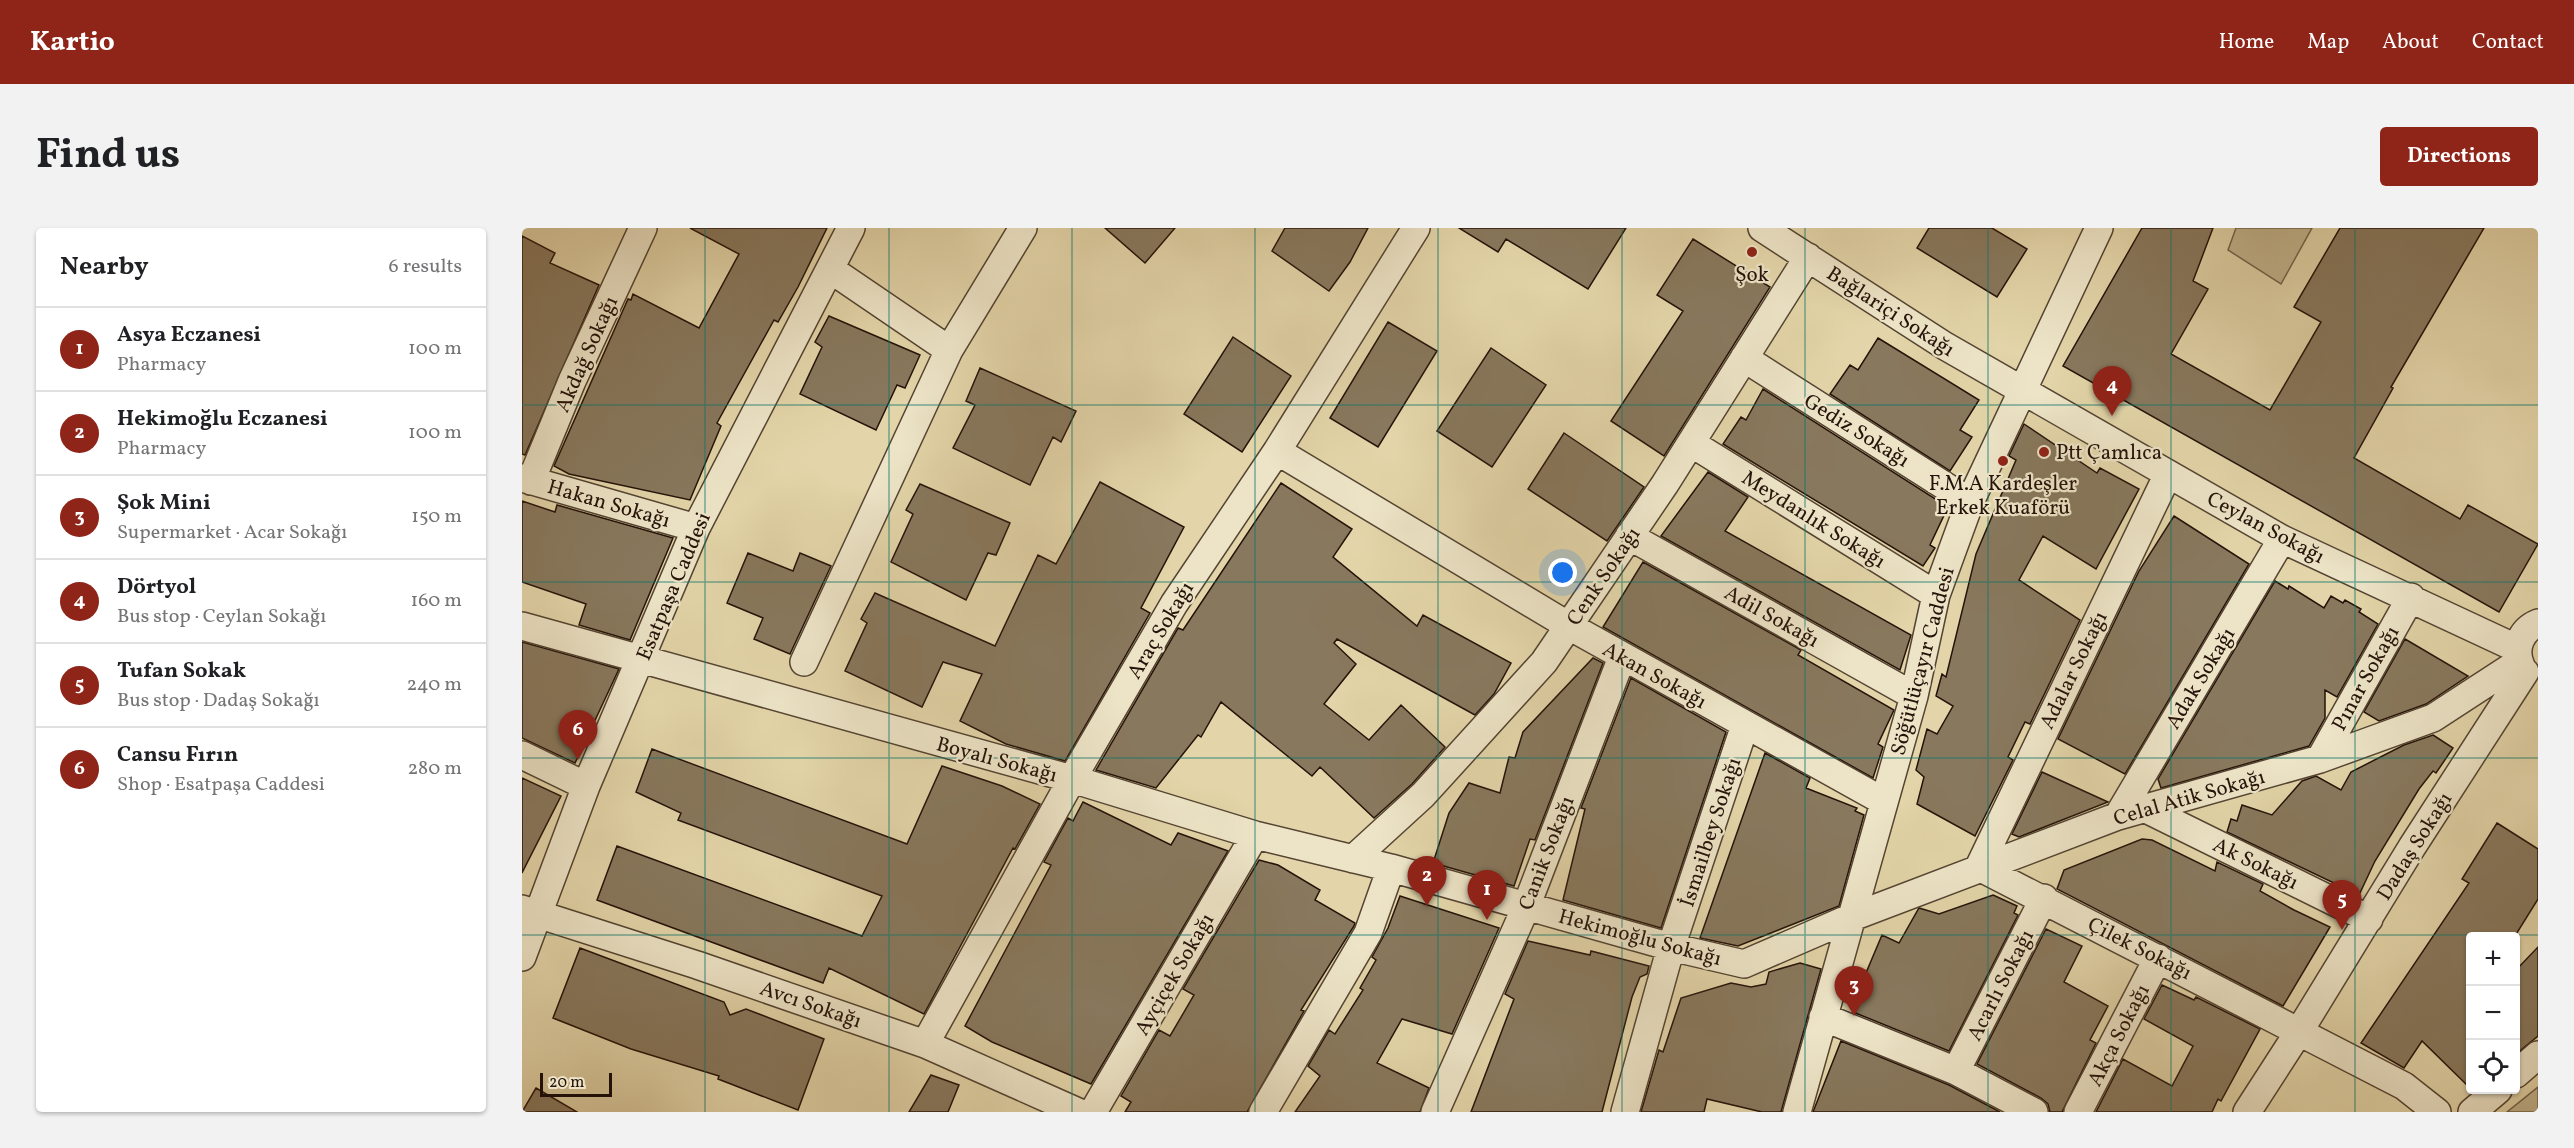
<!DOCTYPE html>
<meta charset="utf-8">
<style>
:root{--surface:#fff;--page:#f2f2f2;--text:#202124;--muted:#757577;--line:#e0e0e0;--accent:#8f2418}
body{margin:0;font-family:Vollkorn,serif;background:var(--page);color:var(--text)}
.controls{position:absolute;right:18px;bottom:18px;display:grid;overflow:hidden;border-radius:6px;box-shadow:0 2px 4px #0004}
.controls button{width:54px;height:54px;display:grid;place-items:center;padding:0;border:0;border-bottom:2px solid var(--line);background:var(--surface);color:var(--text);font:30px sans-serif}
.scale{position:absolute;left:18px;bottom:15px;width:72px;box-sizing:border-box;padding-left:6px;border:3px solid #25130a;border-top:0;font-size:16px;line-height:21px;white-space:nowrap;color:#25130a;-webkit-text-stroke:4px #ede4c7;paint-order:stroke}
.you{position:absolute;left:1041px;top:345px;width:21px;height:21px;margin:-15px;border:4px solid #fff;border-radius:50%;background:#1a73e8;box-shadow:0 0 0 9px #1a73e833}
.badge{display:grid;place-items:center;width:39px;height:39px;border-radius:50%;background:var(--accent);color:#fff;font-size:20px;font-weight:700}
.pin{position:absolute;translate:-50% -50px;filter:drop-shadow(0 2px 3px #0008)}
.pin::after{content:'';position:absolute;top:32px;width:21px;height:18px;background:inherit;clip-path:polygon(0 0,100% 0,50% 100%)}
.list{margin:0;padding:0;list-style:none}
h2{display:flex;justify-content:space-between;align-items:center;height:78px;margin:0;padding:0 24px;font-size:26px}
h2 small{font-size:20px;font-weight:400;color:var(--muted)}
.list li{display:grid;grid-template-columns:39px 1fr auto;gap:18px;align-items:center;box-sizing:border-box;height:84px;padding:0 24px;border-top:2px solid var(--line)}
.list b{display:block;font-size:22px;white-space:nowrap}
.list p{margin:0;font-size:20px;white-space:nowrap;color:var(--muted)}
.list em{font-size:20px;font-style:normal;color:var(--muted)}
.icon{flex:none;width:33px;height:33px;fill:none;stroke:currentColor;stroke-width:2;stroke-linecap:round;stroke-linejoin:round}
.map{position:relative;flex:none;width:2016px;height:884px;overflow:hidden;border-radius:6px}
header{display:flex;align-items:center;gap:36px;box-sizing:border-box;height:84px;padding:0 30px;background:var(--accent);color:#fff}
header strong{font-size:28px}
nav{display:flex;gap:33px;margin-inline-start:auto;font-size:21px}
.intro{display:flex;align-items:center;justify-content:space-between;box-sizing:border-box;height:144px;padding:0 36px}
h1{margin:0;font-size:42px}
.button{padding:15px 27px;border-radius:6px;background:var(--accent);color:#fff;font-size:21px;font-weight:700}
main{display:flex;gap:36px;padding:0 36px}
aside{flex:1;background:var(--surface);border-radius:6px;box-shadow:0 2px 4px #0004}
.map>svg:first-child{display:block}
.green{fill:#c3b48e;stroke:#74644c;stroke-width:1.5}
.building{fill:#88785d;stroke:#25130a;stroke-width:1.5}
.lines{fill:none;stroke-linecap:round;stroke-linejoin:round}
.minor-casing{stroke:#544432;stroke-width:30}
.minor{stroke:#ede4c7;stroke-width:27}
.grid{fill:none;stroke:#0f766e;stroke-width:1.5;stroke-opacity:0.55}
.poi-dot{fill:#8f2418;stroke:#ede4c7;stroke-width:2}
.labels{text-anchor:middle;stroke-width:4.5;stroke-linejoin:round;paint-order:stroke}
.poi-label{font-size:21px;fill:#25130a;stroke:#ede4c7}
.street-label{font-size:21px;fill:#25130a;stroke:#ede4c7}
</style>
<header>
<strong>Kartio</strong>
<nav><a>Home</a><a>Map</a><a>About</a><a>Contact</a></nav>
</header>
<div class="intro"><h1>Find us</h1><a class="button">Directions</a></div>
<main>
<aside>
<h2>Nearby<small>6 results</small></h2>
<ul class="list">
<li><span class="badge">1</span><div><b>Asya Eczanesi</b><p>Pharmacy</p></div><em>100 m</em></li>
<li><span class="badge">2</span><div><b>Hekimoğlu Eczanesi</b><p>Pharmacy</p></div><em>100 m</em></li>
<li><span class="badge">3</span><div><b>Şok Mini</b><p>Supermarket · Acar Sokağı</p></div><em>150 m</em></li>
<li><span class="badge">4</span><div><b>Dörtyol</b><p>Bus stop · Ceylan Sokağı</p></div><em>160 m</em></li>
<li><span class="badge">5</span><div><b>Tufan Sokak</b><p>Bus stop · Dadaş Sokağı</p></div><em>240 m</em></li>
<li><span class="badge">6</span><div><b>Cansu Fırın</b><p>Shop · Esatpaşa Caddesi</p></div><em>280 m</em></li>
</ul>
</aside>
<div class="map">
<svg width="2016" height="884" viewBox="0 0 2016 884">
<rect width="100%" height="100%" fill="#e3d5a9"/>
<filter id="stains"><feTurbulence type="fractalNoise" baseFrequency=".00333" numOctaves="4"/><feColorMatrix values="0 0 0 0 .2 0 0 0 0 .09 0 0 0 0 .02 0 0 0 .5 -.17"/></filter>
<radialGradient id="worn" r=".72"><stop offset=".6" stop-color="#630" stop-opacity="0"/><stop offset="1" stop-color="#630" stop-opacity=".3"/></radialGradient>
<path class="green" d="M1714 0H1790L1759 56 1706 22Z
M2016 859V884H1985Z"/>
<path class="building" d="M168 0H305L276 59 256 94 252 92 195 195 199 198 168 272 47 246 32 238 106 71 109 72 111 66 177 100 217 26Z
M583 0H653L623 35Z
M763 0H846L828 34 807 63 750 23Z
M937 0H1104L1066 61 984 11 976 24Z
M1407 0H1470L1505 21 1475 69 1395 20Z
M1620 0H1691L1671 53 1686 61 1649 126 1748 182 1799 94 1772 79 1818 0H1962L1869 159 1871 160 1832 230 1938 291 1946 277 2016 316 1977 384 1541 138Z
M0 8 33 25 28 35 77 57 3 227 0 226Z
M1171 11 1248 59 1142 228 1089 193 1161 83 1135 67Z
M307 88 398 127 383 160 375 157 354 202 278 166 300 119 293 114Z
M866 94 915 123 856 219 808 190Z
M711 109 769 148 720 224 662 186Z
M1356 110 1457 172 1438 202 1450 209 1428 243 1308 166 1328 137 1336 142Z
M969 120 1024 157 970 239 915 203Z
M458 140 554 183 539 214 531 209 508 257 431 220 453 177 444 173Z
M1241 161 1426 279 1408 317 1413 320 1401 338 1201 216 1219 189 1224 192Z
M1502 196 1575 245 1578 240 1617 261 1574 341 1521 308 1497 352 1558 392 1508 496 1503 494 1486 529 1491 532 1453 608 1395 576 1402 549 1394 542 1405 501 1415 506 1431 478 1414 468 1420 446 1424 449 1454 326 1494 232 1487 228Z
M1042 205 1122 259 1085 313 1006 261Z
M1186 244 1226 269 1203 303 1389 407 1378 442 1139 308Z
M578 254 662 299 619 380 628 385 543 533 484 516 438 493 460 446 421 434 400 479 323 443 345 395 339 391 353 365 473 418 516 327 534 336Z
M759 255 830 301 811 329 895 398 901 387 989 435 972 466 953 487 815 411 812 415 834 436 802 476 847 512 879 477 923 519 890 556 852 590 798 539 790 548 699 474 679 509 676 507 634 560 574 542 656 400 661 402Z
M398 256 488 295 474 327 466 325 444 372 369 334 391 286 384 282Z
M0 273 33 284 35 277 151 310 108 412 57 397 64 376 0 354Z
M1652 288 1727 336 1603 546 1536 511 1617 343Z
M226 325 271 343 278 325 309 338 268 426 232 411 241 390 205 375Z
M1121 334 1279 422 1276 427 1372 482 1356 516 1361 519 1351 550 1081 399Z
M1753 353 1766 361 1767 358 1802 380 1809 368 1821 375 1823 372 1839 381 1837 384 1856 396 1815 469 1803 462V490L1787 518 1639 560 1636 551Z
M1883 411 1946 448 1904 476 1857 493 1842 484Z
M0 414 97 441 53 535 0 510Z
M1071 430 1081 435 1013 612 1008 611 992 658 911 635 927 585 947 555 978 565 987 529 993 530 1001 504Z
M1109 450 1204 504 1139 700 1041 672 1063 581 1059 580Z
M1911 507 1931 520 1914 545 1911 543 1897 561 1853 633 1837 667 1705 604 1709 591 1715 593 1720 577 1750 587 1780 553 1794 548 1819 562 1829 544 1882 517Z
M130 521 385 616 420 538 480 558 518 576 493 621 491 620 402 786 307 740 301 755 75 672 95 618 340 708 360 668 156 592 159 585 114 564Z
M1243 525 1288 550 1284 560 1335 580 1333 583 1342 587 1317 678 1216 718 1178 710Z
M1520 544 1586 574 1497 609 1490 606Z
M0 550 39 568 0 645Z
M561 574 649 617 656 605 706 623 569 856 470 814 443 798 529 637 522 634 546 590 551 593Z
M1975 595 2016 621V671L1993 708H1948V860L1900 813 1882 840 1839 815 1947 655 1940 651Z
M1620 611 1630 612 1693 643 1695 634 1741 656 1738 663 1772 682 1808 699 1761 778 1535 661 1542 642Z
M737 632 756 637 798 662 793 672 833 695 832 698 779 782 782 783 725 884H603L609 874 599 868 637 802 648 808 672 767 661 761Z
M1471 667 1495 678 1492 685 1496 687 1427 823 1331 784 1345 754 1341 752 1360 707 1377 715 1397 680 1417 686Z
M878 668 977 700 930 806 880 791 855 835 907 860 898 884H773L798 848 786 838 807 802 813 806 841 762 838 760 854 732 850 729 866 700Z
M1524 701 1560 718 1542 754 1586 778 1568 812 1574 815 1540 884H1528L1526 876 1519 870 1455 836Z
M1006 713 1068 727 1069 723 1127 738 1125 746 1118 749 1110 769 1080 884H949L992 771 983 766Z
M2016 719V808L1994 826V742Z
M58 720 202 774 208 787 224 781 302 811 276 882 196 851 197 848 109 821 31 790Z
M1278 735 1299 741 1259 884H1240L1185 871 1182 884H1119L1137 822 1141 824 1159 770 1209 755 1229 759 1244 756 1247 744Z
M1640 757 1672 772 1674 769 1738 801 1699 873 1696 871 1690 884H1574L1601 831 1650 858 1671 818 1622 791Z
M1319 813 1427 857 1478 884H1291Z
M409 847 437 857 426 884H387Z
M14 860 55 884H0Z"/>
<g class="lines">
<defs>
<path id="minor" d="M1240 0 1423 118 1760 311 1996 421
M308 41 427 122
M1222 130 1448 274
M1169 215 1414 367
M755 223 1047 398 1361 573
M1646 246 1457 639 1882 858 1915 884
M0 250 174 300
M9 253 50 153 121 0
M1107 308 1392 468
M0 398 550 551 733 607 869 640 1149 719 1222 736 1328 690 1596 588 1798 531 1911 490 1997 434
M282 434 427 122 501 0
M1999 438C1991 421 1999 402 2016 395
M0 527 64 558
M1798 531 1889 369
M1622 580 1847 691
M1596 588 1760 311
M831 631 901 567 1022 434 1143 256 1286 29
M0 681 175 737 403 816 556 884
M0 729 64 558 174 300 329 0
M1301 789 1434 843 1512 884
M403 816 550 551 652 376 755 223 894 0
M1434 843 1522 670
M1994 846 2016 827
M571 884 733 607
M741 884 846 705 869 640
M913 884 1004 679 1100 429
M1103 884 1149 719 1223 497
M1275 884 1392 468 1414 367 1448 274 1577 0
M1556 884 1636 730
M1725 884 1778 802 1890 619 2003 444
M1950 884 1976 862"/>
</defs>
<use href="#minor" class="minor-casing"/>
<use href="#minor" class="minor"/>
</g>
<path class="grid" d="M183 0V884M367 0V884M550 0V884M733 0V884M916 0V884M1100 0V884M1283 0V884M1466 0V884M1649 0V884M1833 0V884M0 177H2016M0 354H2016M0 530H2016M0 707H2016"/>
<g class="poi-dot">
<circle cx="1230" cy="24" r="6"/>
<circle cx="1522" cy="224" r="6"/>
<circle cx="1481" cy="233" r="6"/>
</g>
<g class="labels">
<g class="poi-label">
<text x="1230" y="53">Şok</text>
<text x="1534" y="231" text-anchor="start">Ptt Çamlıca</text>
<text x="1481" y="262">F.M.A Kardeşler<tspan x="1481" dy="24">Erkek Kuaförü</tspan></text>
</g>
<g class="street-label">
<text transform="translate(1369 83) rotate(33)" y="7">Bağlariçi Sokağı</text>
<text transform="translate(64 126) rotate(-66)" y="7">Akdağ Sokağı</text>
<text transform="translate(1335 202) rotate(32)" y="7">Gediz Sokağı</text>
<text transform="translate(87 275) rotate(16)" y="7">Hakan Sokağı</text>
<text transform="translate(1292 291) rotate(32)" y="7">Meydanlık Sokağı</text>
<text transform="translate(1744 299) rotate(28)" y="7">Ceylan Sokağı</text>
<text transform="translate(1081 348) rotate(-56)" y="7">Cenk Sokağı</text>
<text transform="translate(151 358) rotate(-67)" y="7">Esatpaşa Caddesi</text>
<text transform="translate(1250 388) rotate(29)" y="7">Adil Sokağı</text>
<text transform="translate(638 402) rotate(-59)" y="7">Araç Sokağı</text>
<text transform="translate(1400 433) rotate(-75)" y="7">Söğütlüçayır Caddesi</text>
<text transform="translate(1551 442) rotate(-64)" y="7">Adalar Sokağı</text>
<text transform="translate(1133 447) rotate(29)" y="7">Akan Sokağı</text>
<text transform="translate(1678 450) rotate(-59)" y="7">Adak Sokağı</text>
<text transform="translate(1843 450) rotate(-61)" y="7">Pınar Sokağı</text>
<text transform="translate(475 531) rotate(15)" y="7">Boyalı Sokağı</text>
<text transform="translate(1667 569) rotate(-16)" y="7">Celal Atik Sokağı</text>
<text transform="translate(1188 604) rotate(-72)" y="7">İsmailbey Sokağı</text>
<text transform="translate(1892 618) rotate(-58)" y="7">Dadaş Sokağı</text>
<text transform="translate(1024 625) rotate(-69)" y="7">Canik Sokağı</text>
<text transform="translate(1734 635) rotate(26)" y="7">Ak Sokağı</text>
<text transform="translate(1118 709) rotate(15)" y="7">Hekimoğlu Sokağı</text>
<text transform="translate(1618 720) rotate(27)" y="7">Çilek Sokağı</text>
<text transform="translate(652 746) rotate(-60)" y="7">Ayçiçek Sokağı</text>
<text transform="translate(1478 757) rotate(-63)" y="7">Acarlı Sokağı</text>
<text transform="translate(289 776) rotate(19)" y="7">Avcı Sokağı</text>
<text transform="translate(1596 807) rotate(-63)" y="7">Akça Sokağı</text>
</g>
</g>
<rect width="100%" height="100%" filter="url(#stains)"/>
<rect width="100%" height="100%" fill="url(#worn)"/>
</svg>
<div class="controls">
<button>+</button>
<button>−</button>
<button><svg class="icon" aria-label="locate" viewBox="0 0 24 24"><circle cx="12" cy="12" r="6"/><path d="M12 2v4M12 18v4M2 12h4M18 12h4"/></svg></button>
</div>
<div class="scale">20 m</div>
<div class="you"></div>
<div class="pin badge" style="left:965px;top:692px">1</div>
<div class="pin badge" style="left:905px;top:678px">2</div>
<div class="pin badge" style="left:1332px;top:788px">3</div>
<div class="pin badge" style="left:1590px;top:188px">4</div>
<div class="pin badge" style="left:1820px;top:702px">5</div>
<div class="pin badge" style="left:56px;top:532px">6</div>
</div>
</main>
